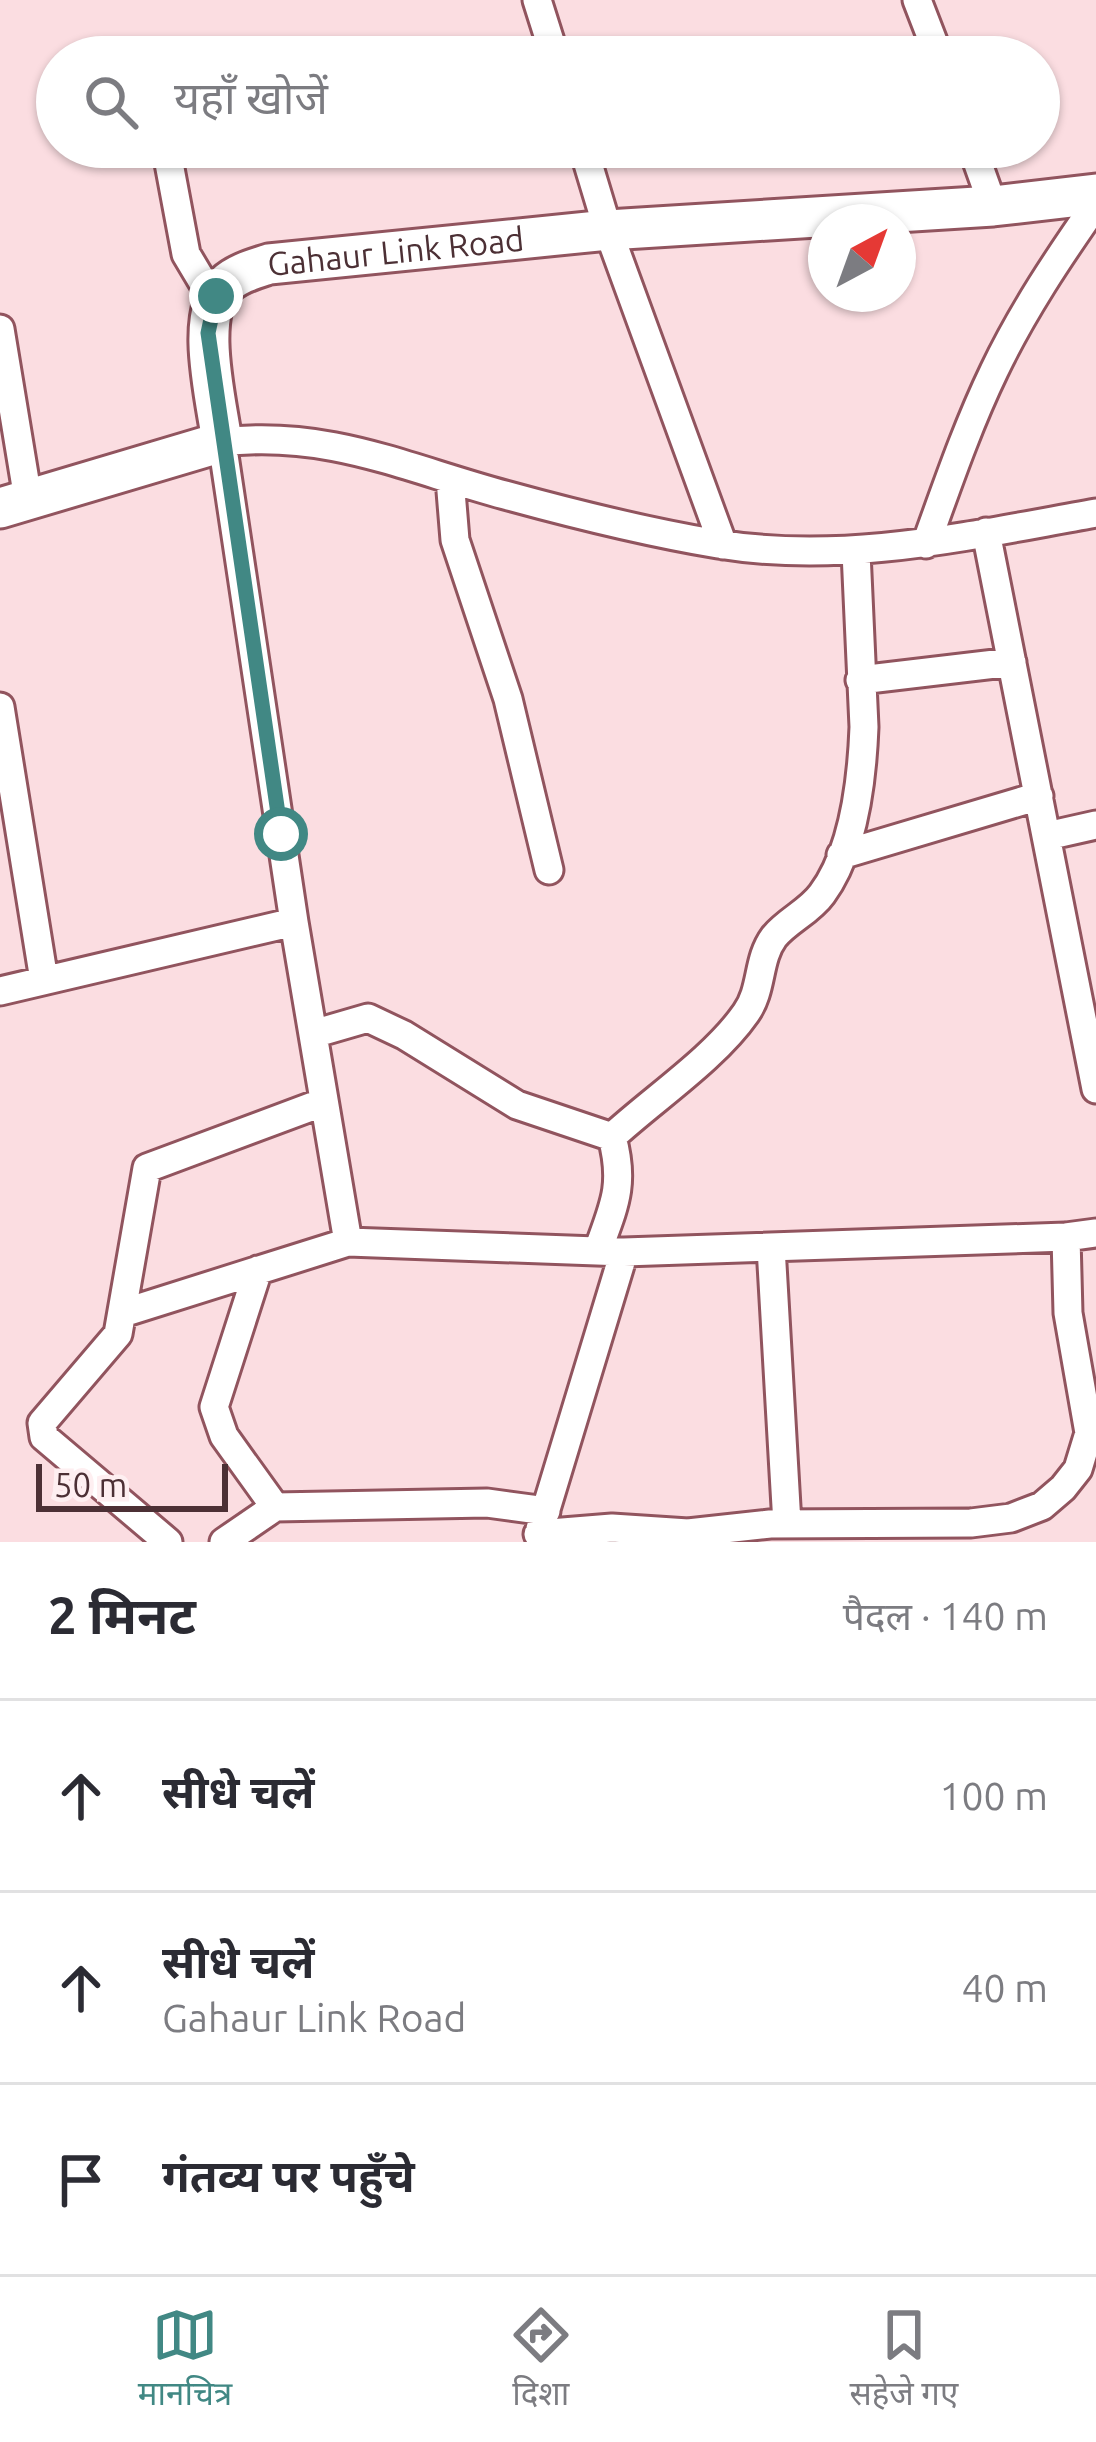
<!DOCTYPE html>
<html lang="hi">
<meta charset="utf-8">
<style>
:root{--surface:#fff;--page:#f2f2f3;--text:#2b2b33;--muted:#7c7c81;--line:#e1e1e2;--accent:#418884}
body{margin:0;font-family:Ubuntu,"Noto Sans Devanagari",sans-serif;background:var(--page);color:var(--text)}
.compass{position:absolute;left:808px;top:204px;width:108px;height:108px;border-radius:50%;background:var(--surface);box-shadow:0 3px 9px #0004;rotate:41deg}
.scale{position:absolute;left:36px;bottom:30px;width:192px;box-sizing:border-box;padding-left:12px;border:6px solid #4c3035;border-top:0;font-size:33px;line-height:42px;white-space:nowrap;color:#4c3035;-webkit-text-stroke:9px #feeff1;paint-order:stroke}
.stop{position:absolute;width:36px;height:36px;margin:-27px;border:9px solid #418884;border-radius:50%;background:#fff}
.stop.end{background:#418884;border-color:#fff;box-shadow:0 3px 12px #0008}
.list{margin:0;padding:0;list-style:none}
h2{display:flex;justify-content:space-between;align-items:center;height:156px;margin:0;padding:0 48px;font-size:51px}
h2 small{font-size:39px;font-weight:400;color:var(--muted)}
.list li{display:grid;grid-template-columns:78px 1fr auto;gap:36px;align-items:center;box-sizing:border-box;height:192px;padding:0 48px;border-top:3px solid var(--line)}
.list b{display:block;font-size:45px;white-space:nowrap}
.list p{margin:0;font-size:39px;white-space:nowrap;color:var(--muted)}
.list em{font-size:39px;font-style:normal;color:var(--muted)}
.icon{flex:none;width:66px;height:66px;fill:none;stroke:currentColor;stroke-width:2;stroke-linecap:round;stroke-linejoin:round}
.map{position:relative;flex:none;width:1096px;height:1542px;overflow:hidden}
.search{position:absolute;background:var(--surface);box-shadow:0 3px 9px #0004;left:36px;right:36px;top:36px;height:132px;display:flex;align-items:center;gap:30px;box-sizing:border-box;padding:0 42px;border-radius:66px;color:var(--muted);font-size:45px}
.sheet{height:732px;background:var(--surface)}
nav{display:flex;justify-content:space-around;align-items:center;box-sizing:border-box;height:168px;border-top:3px solid var(--line);background:var(--surface);font-size:33px;color:var(--muted)}
nav a{display:grid;justify-items:center;gap:6px}
nav .on{color:var(--accent)}
.map>svg:first-child{display:block}
.lines{fill:none;stroke-linecap:round;stroke-linejoin:round}
.street-casing{stroke:#91545e;stroke-width:33}
.secondary-casing{stroke:#91545e;stroke-width:45}
.street{stroke:#fff;stroke-width:27}
.secondary{stroke:#fff;stroke-width:39}
.route{stroke:#418884;stroke-width:15}
.labels{text-anchor:middle;stroke-width:9;stroke-linejoin:round;paint-order:stroke}
.street-label{font-size:33px;fill:#4c3035;stroke:#feeff1}
</style>
<div class="map">
<svg width="1096" height="1542" viewBox="0 0 1096 1542">
<rect width="100%" height="100%" fill="#fbdde1"/>
<g class="lines">
<defs>
<path id="street" d="M537 0 555 57
M917 0 939 57
M166 147 186 254 214 301
M583 147 608 230 723 545
M972 147 993 206
M0 329 28 499
M450 479 455 540 508 699 549 870
M1096 513C971 535 846 565 718 544 646 532 574 514 505 495 405 468 329 430 222 442L294 922 348 1242 624 1252 1066 1237 1096 1233
M986 532 1096 1089
M926 544C947 486 967 427 994 371 1022 312 1059 257 1096 204
M860 680 1012 662
M0 707 44 980
M1047 836 1096 825
M841 855 1039 796
M0 991 294 922
M313 1034 368 1018 404 1035 517 1105 612 1137C625 1185 614 1206 598 1250
M612 1137C653 1099 714 1059 746 1013 763 989 757 960 774 937 788 920 809 912 822 894 854 851 862 779 864 727L856 552
M771 1247 787 1524
M258 1270 214 1407 224 1436 275 1507
M123 1313 348 1242
M540 1529 624 1252
M538 1534 612 1528 688 1533 770 1524 971 1523 1011 1518 1042 1506 1063 1488 1078 1469 1089 1433 1068 1313 1066 1237
M168 1542 44 1437 42 1423 118 1334 147 1168 324 1102
M224 1542 275 1507 487 1503 546 1511"/>
<g id="secondary">
<path id="s1" d="M0 508 222 442C217 403 193 312 226 284 238 273 254 269 269 264L608 230 993 206 1096 194"/>
</g>
</defs>
<use href="#street" class="street-casing"/>
<use href="#secondary" class="secondary-casing"/>
<use href="#street" class="street"/>
<use href="#secondary" class="secondary"/>
</g>
<g class="lines">
<path class="route" d="M216 296 208 333 281 834"/>
</g>
<g class="labels">
<g class="street-label">
<text dy="12" stroke="none"><textPath href="#s1" startOffset="570">Gahaur Link Road</textPath></text>
</g>
</g>
</svg>
<svg class="compass" viewBox="-18 -18 36 36"><path d="M0-13l5 13h-10z" fill="#e53935"/><path d="M0 13l5-13h-10z" fill="#7c7c81"/></svg>
<div class="scale">50 m</div>
<div class="stop" style="left:281px;top:834px"></div>
<div class="stop end" style="left:216px;top:296px"></div>
<div class="search"><svg class="icon" aria-label="search" viewBox="0 0 24 24"><circle cx="10" cy="10" r="6"/><path d="M15 15l6 6"/></svg>यहाँ खोजें</div>
</div>
<section class="sheet">
<h2>2 मिनट<small>पैदल · 140 m</small></h2>
<ul class="list">
<li><svg class="icon" aria-label="ahead" viewBox="0 0 24 24"><path d="M12 20V5M6 11l6-6 6 6"/></svg><div><b>सीधे चलें</b></div><em>100 m</em></li>
<li><svg class="icon" aria-label="ahead" viewBox="0 0 24 24"><path d="M12 20V5M6 11l6-6 6 6"/></svg><div><b>सीधे चलें</b><p>Gahaur Link Road</p></div><em>40 m</em></li>
<li><svg class="icon" aria-label="arrive" viewBox="0 0 24 24"><path d="M6 21V4h12l-3 4 3 4H6"/></svg><div><b>गंतव्य पर पहुँचे</b></div></li>
</ul>
</section>
<nav>
<a class="on"><svg class="icon" aria-label="map" viewBox="0 0 24 24"><path d="M3 6l6-2 6 2 6-2v14l-6 2-6-2-6 2zM9 4v14M15 6v14"/></svg>मानचित्र</a>
<a><svg class="icon" aria-label="directions" viewBox="0 0 24 24"><path d="M12 3l9 9-9 9-9-9zM9 14v-3h6M13 9l2 2-2 2"/></svg>दिशा</a>
<a><svg class="icon" aria-label="saved" viewBox="0 0 24 24"><path d="M7 4h10v16l-5-4-5 4z"/></svg>सहेजे गए</a>
</nav>
